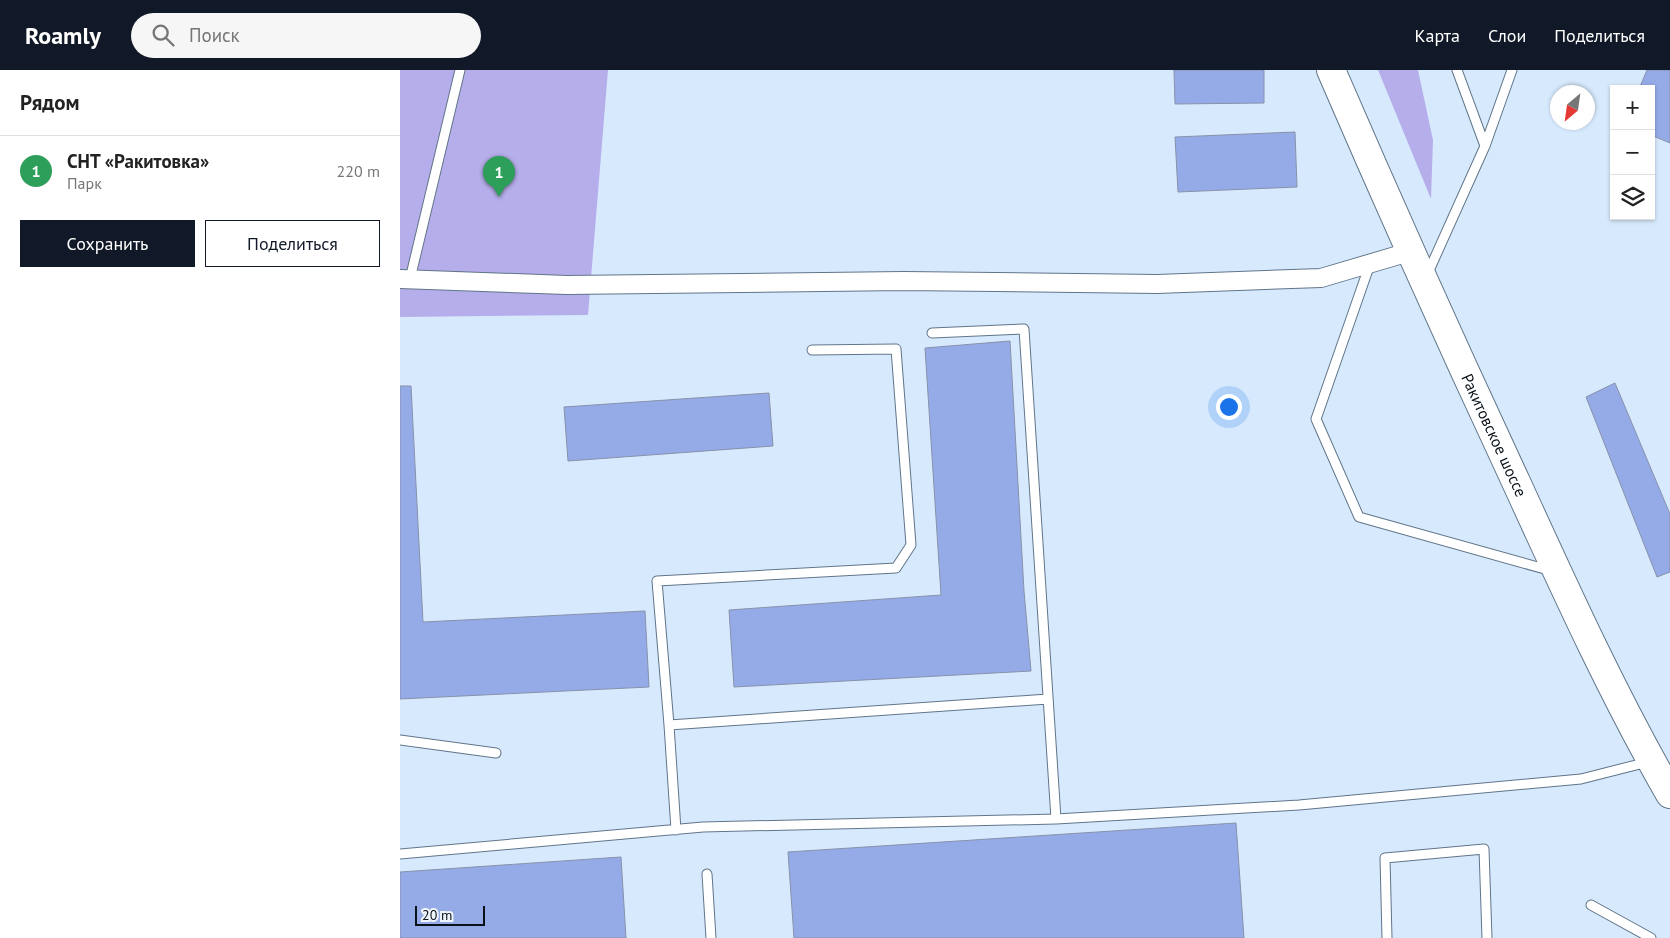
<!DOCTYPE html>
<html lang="ru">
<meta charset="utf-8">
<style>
:root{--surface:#fff;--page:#f6f6f6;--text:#222;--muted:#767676;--line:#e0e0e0;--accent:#111827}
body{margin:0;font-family:"PT Sans",sans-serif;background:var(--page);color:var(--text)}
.controls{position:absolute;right:15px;top:15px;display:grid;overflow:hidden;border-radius:0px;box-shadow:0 1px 4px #0004}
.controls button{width:45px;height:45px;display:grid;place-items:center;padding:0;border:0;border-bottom:1px solid var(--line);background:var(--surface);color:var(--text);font:25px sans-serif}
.compass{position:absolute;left:1150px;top:15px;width:45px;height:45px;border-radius:50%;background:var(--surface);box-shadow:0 1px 4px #0004;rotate:209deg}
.scale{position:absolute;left:15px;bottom:12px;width:70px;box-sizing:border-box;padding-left:5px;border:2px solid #091119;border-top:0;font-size:14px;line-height:18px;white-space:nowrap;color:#091119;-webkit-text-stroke:4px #f0f5fa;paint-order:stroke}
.you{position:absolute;left:828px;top:336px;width:18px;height:18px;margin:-12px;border:4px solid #fff;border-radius:50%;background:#1a73e8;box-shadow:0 0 0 8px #1a73e833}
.badge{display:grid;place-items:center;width:32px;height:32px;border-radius:50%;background:var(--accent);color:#fff;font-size:16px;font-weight:700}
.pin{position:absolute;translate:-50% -41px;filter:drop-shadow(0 1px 2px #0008)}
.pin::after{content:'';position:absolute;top:26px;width:18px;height:15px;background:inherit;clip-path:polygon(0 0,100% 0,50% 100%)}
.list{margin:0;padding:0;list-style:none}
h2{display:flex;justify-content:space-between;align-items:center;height:65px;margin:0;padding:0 20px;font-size:21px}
h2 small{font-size:16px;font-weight:400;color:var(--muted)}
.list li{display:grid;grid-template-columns:32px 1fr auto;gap:15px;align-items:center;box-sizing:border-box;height:70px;padding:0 20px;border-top:1px solid var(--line)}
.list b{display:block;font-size:19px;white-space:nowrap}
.list p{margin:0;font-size:16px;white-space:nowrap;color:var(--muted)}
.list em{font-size:16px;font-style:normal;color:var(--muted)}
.actions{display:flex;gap:10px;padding:15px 20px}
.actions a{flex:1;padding:11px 0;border:1px solid var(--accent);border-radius:0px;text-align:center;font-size:18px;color:var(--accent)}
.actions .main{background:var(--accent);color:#fff}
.icon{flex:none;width:28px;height:28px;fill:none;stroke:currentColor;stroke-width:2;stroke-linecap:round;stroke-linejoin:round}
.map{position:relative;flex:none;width:1270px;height:868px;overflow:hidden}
header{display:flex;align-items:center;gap:30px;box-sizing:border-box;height:70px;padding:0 25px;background:var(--accent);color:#fff}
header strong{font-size:24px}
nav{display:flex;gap:28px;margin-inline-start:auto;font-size:18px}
.search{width:350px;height:45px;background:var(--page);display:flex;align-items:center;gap:12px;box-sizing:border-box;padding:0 18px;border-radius:28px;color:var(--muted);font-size:19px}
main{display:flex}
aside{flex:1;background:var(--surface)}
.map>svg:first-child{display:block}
.green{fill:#b6aeeb}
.building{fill:#95abe7;stroke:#8791ab}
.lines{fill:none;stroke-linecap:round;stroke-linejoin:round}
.lane-casing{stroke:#607589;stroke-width:11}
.street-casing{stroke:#607589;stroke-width:20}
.primary-casing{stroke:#607589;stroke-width:30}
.lane{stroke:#fff;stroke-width:9}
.street{stroke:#fff;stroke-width:18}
.primary{stroke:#fff;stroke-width:28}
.labels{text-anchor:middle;stroke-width:5;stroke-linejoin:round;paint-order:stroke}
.street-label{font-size:16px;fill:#091119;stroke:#f0f5fa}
</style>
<header>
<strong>Roamly</strong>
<div class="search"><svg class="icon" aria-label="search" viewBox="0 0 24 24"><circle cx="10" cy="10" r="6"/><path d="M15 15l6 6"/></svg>Поиск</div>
<nav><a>Карта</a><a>Слои</a><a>Поделиться</a></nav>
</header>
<main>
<aside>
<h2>Рядом<small></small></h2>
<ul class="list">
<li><span class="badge" style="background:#2e9e5b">1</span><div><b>СНТ «Ракитовка»</b><p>Парк</p></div><em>220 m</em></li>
</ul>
<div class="actions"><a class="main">Сохранить</a><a>Поделиться</a></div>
</aside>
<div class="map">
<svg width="1270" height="868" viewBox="0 0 1270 868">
<rect width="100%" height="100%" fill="#d7eafd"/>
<path class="green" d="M0 0H208L188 245 0 247Z
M978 0H1018L1033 70 1031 129Z"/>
<path class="building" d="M774 0H864V33L775 34Z
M1247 0H1270V73L1251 65V19H1239Z
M895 62 897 117 778 122 775 67Z
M610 271 624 521 631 601 334 617 329 540 541 525 525 278Z
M1215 313 1270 444V502L1257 507 1186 327Z
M0 316H11L23 552 245 541 249 617 0 629Z
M369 323 373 376 168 391 164 337Z
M836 753 844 868H394L388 782Z
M221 787 226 868H0V802Z"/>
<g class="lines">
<defs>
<path id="lane" d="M1057 0 1085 76
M970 194 916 349 959 447 1152 501
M1027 205 1085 76 1112 0
M10 209 60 0
M532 263 624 259 656 749
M269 655 257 511 496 498 511 475 496 279 412 280
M0 670 96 683
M276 760 269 655 648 629
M0 784 303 757 656 749 899 735 1181 709 1248 692
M307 804 311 868
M1191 835 1251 868
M987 868 985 788 1084 779 1087 868"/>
<path id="street" d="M0 209 167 215 504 211 757 214 921 208 1009 182"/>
<g id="primary">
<path id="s1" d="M931 0C991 139 1053 277 1117 414 1165 519 1213 625 1270 724"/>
</g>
</defs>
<use href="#lane" class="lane-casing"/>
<use href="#street" class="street-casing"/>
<use href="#primary" class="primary-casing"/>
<use href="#lane" class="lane"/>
<use href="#street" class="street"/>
<use href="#primary" class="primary"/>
</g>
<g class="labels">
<g class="street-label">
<text dy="6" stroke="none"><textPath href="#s1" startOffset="400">Ракитовское шоссе</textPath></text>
</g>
</g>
</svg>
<div class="controls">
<button>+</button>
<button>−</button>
<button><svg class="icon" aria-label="layers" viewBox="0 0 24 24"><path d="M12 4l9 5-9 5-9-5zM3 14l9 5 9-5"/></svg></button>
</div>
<svg class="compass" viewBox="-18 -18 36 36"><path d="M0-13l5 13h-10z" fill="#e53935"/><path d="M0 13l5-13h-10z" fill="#767676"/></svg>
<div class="scale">20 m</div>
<div class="you"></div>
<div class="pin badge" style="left:99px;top:127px;background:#2e9e5b">1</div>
</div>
</main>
